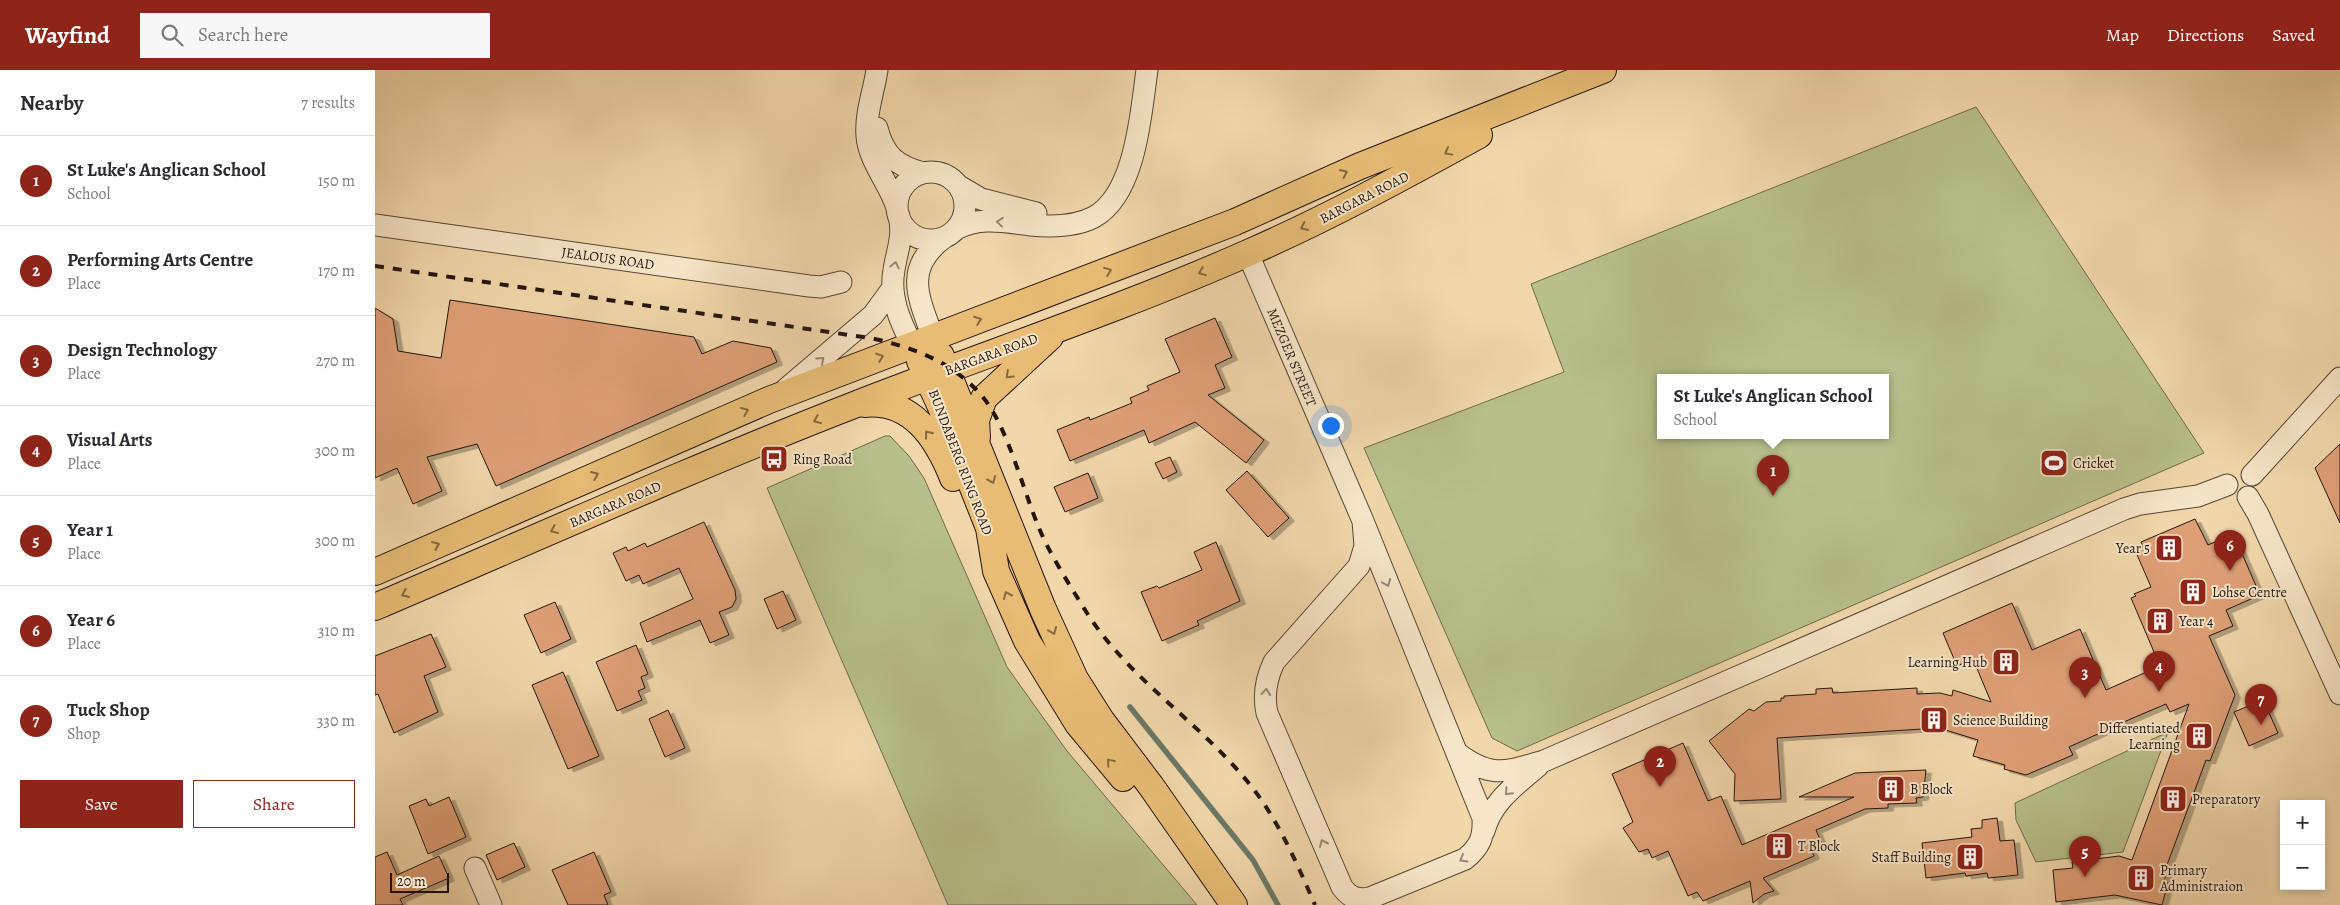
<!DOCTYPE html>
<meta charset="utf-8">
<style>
:root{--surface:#fff;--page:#f7f7f7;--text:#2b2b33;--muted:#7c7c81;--line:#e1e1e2;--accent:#8f2418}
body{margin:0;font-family:Alegreya,serif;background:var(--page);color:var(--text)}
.controls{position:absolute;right:15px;bottom:15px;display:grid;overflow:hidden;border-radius:0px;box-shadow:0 2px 8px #0003}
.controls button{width:45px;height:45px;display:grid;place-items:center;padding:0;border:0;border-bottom:1px solid var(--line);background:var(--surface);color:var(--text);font:25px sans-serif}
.scale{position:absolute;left:15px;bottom:12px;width:59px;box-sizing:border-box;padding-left:5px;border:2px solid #24150f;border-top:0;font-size:14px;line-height:18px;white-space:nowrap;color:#24150f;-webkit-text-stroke:4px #f6e5c8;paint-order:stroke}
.you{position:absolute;left:955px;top:355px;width:18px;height:18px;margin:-12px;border:4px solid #fff;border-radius:50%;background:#1a73e8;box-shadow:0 0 0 8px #1a73e833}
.badge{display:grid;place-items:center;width:32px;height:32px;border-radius:50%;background:var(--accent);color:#fff;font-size:16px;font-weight:700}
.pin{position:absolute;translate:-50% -41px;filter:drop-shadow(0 1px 2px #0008)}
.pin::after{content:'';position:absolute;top:26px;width:18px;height:15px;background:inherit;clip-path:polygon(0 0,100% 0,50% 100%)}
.popup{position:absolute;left:1282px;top:304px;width:232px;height:65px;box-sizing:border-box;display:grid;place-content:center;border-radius:0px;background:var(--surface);filter:drop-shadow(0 1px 4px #0005);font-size:16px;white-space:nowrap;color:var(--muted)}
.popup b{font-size:19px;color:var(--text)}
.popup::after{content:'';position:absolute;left:50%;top:100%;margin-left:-10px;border:10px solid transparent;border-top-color:var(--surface)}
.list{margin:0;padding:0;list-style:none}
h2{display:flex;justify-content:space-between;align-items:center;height:65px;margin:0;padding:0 20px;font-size:21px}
h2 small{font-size:16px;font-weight:400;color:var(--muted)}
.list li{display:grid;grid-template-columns:32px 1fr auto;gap:15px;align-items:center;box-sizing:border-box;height:90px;padding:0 20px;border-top:1px solid var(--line)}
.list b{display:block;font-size:19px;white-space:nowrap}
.list p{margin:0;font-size:16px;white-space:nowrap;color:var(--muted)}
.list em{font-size:16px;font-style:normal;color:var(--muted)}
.actions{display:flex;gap:10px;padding:15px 20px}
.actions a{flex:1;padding:11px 0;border:1px solid var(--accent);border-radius:0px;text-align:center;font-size:18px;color:var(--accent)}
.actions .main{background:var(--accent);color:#fff}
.icon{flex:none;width:28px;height:28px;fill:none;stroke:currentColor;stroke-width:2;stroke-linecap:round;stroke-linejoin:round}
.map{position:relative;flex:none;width:1965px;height:835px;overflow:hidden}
header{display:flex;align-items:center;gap:30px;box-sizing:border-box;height:70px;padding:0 25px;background:var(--accent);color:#fff}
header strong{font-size:24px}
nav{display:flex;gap:28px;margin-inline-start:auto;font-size:18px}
.search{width:350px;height:45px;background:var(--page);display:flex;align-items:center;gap:12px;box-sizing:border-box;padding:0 18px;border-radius:0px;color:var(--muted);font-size:19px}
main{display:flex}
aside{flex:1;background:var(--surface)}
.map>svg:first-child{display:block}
.green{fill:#b8bf8a;stroke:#6e6a4c;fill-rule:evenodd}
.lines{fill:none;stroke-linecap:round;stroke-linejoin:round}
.stream{stroke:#6c7868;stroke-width:5.5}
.building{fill:#df9f76;stroke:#24150f;filter:url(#shadow)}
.minor-casing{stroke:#574636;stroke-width:23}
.major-casing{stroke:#24150f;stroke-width:28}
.minor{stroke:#f6e5c8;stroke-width:21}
.major{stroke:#e8bc75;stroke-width:26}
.rail{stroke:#24150f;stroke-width:4;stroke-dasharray:9 9;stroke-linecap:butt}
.oneway{stroke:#866842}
.oneway2{stroke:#988775}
.labels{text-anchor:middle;stroke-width:4;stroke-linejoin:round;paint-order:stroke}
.street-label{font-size:14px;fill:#24150f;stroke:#f6e5c8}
.poi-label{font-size:14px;fill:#24150f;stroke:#f6e5c8;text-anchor:start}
</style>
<header>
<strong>Wayfind</strong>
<div class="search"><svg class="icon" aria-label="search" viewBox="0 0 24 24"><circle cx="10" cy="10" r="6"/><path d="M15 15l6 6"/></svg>Search here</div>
<nav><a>Map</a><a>Directions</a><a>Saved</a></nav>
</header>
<main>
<aside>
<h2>Nearby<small>7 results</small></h2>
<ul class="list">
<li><span class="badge">1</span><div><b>St Luke's Anglican School</b><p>School</p></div><em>150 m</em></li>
<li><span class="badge">2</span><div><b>Performing Arts Centre</b><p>Place</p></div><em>170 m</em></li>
<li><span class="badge">3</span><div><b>Design Technology</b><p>Place</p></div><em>270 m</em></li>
<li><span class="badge">4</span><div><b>Visual Arts</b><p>Place</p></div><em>300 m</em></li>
<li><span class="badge">5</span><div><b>Year 1</b><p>Place</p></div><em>300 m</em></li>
<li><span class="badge">6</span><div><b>Year 6</b><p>Place</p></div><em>310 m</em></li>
<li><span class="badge">7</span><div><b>Tuck Shop</b><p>Shop</p></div><em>330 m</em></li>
</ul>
<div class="actions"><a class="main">Save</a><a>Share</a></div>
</aside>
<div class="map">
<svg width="1965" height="835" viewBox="0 0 1965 835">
<defs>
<filter id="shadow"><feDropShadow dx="5.5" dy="3" stdDeviation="0" flood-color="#0004"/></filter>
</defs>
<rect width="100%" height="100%" fill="#f1d7aa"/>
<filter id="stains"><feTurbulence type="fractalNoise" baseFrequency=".004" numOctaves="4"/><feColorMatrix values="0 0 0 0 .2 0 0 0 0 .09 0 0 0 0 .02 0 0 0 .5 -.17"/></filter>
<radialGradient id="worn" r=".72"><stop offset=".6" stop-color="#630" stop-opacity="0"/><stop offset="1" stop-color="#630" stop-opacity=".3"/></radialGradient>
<path class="green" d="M1601 37 1829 383 1142 681 1117 668 989 378 1189 302 1156 214ZM1510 307V365H1286V307Z
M510 366H515L534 386 549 408 632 597 692 681 822 835H573L392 418Z
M1793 662 1748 782 1661 792 1641 750 1640 733Z"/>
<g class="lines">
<path class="stream" d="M755 637 878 790 903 835"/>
</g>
<path class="building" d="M75 230 319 267 327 284 358 271 396 278 402 292 121 416 102 374 52 387 67 421 38 434 22 398 0 408V238L18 249 23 281 66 288Z
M840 248 857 287 840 295 850 318 833 325 889 370 871 393 820 352 774 373 769 360 695 391 682 360 714 347 715 350 757 333 755 328 774 320 772 316 805 302 790 269Z
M1965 374V453L1940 398Z
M795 387 802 402 788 409 780 393Z
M872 401 914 448 893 467 851 420Z
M713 403 723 428 690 442 679 417Z
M1820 449 1833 475 1853 466 1856 474 1862 472 1885 525 1851 540 1858 556 1834 566 1860 625 1835 691 1831 690 1789 803 1791 804 1789 812 1793 813 1787 835 1740 825 1681 832 1678 800 1698 798 1697 792 1744 786 1757 790 1814 634 1795 642 1791 634 1758 648 1694 677 1698 685 1651 705 1629 699 1630 695 1598 686 1603 670 1564 658 1402 668 1406 729 1359 731 1360 704 1334 671 1374 639 1379 641 1391 632 1406 631V628H1409V626L1441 624V619L1457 618 1458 623 1542 618V624L1565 623 1577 626 1578 620 1616 632 1598 589 1582 596 1568 563 1637 533 1657 580 1705 559 1731 620 1785 596 1756 528 1761 526 1759 524 1776 517 1760 480 1768 477 1766 472Z
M329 452 360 520 361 529 357 537 344 542 354 565 335 573 325 550 272 572 265 553 318 529 304 498 268 514 264 505 251 511 238 483 251 477 253 481 270 473 272 477Z
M841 472 865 531 822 551 824 555 787 571 766 522 782 516 784 518 827 500 819 482Z
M408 521 421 550 402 559 389 529Z
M180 532 196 569 166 583 149 545Z
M56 564 71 597 49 606 63 642 19 663 3 624 0 625V586Z
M261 575 273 604 266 607 270 618 263 621 267 630 242 641 221 592Z
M188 602 224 686 193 699 157 615Z
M1876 635 1879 641 1891 636 1903 663 1874 676 1859 642Z
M293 640 310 678 290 687 274 649Z
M1308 673 1333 731 1346 726 1367 775 1479 727H1424L1480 703 1551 700 1548 727 1541 728 1542 733 1513 734V738L1490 739 1441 760 1447 774 1436 779 1439 786 1388 808 1399 821 1389 824 1378 833 1375 811 1328 831 1322 822 1313 826 1293 781 1277 788 1273 779 1264 782 1248 758 1258 752 1237 704Z
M74 727 91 767 53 784 34 736 51 729 54 736Z
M1622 748 1625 771 1639 770 1643 805 1613 808 1612 803 1591 806 1590 803 1551 808 1547 773 1597 767 1596 759 1607 758V750Z
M139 773 150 797 122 810 111 785Z
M12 782 22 805 64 786 74 808 25 829 28 835H0V787Z
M219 782 236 822 229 825 233 835H193L177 800Z"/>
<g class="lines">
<defs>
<path id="minor" d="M502 0C499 21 490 44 492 66 494 92 515 114 522 138
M502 58C509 86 522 96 548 103
M522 136a34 34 0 1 1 68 0a34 34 0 1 1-68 0Z
M584 116 606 129 661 143
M524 146C529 166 522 180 519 200 514 227 525 251 537 275
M0 155 434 216 446 217 466 212
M581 159C605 146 630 152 656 155 677 157 700 157 719 147 761 124 766 42 772 0
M873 184 988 451 1108 748C1109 767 1105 777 1090 789L995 828C982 830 975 828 967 817L892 643C888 625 891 609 899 592L984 496 990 476 988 451
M558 267C543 227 528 197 570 167
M411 319 498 245 517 219
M1877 405 1965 308
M1873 427 1883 444 1965 624
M1082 683C1117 709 1130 702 1169 691L1749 439 1765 434 1823 426 1852 415
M1109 761C1117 731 1141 715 1163 696
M100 798 116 835"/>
<path id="major" d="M566 286 668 539 700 609 726 650 776 716 859 835
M545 291 566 337 614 458 621 501 652 571 703 654 748 708
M489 334C537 329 562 368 578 408
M602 367 601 350 609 328 675 267
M0 502 394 330 860 152 985 96 1228 0
M0 537C159 469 317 398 479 335 610 284 744 240 873 183 953 148 1028 107 1104 65"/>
</defs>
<use href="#minor" class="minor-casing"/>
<use href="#major" class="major-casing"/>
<use href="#minor" class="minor"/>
<use href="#major" class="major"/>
<path class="rail" d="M0 196 495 268C538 277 578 292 607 326 632 355 648 420 664 458 674 483 697 519 712 543 753 607 817 647 866 704 900 742 920 789 940 835"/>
</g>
<defs><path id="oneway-chevron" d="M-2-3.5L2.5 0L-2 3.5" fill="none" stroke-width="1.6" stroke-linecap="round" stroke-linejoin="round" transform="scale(1.25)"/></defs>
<g class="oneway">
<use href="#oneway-chevron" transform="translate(1073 82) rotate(151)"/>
<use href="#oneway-chevron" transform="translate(969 103) rotate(-24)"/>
<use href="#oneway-chevron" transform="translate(929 157) rotate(155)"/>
<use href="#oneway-chevron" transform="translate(733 201) rotate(-21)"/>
<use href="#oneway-chevron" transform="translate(827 202) rotate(158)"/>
<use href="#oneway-chevron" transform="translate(603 250) rotate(-21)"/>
<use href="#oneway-chevron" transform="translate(505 287) rotate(-21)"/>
<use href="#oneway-chevron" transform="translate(634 305) rotate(137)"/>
<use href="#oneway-chevron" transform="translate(370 341) rotate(-23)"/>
<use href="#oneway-chevron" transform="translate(442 350) rotate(158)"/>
<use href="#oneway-chevron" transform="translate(553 364) rotate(-128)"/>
<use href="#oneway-chevron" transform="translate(220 405) rotate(-23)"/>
<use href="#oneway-chevron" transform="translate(617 410) rotate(68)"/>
<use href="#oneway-chevron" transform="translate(179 460) rotate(157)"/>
<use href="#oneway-chevron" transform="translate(61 475) rotate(-24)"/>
<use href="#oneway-chevron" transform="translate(30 524) rotate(157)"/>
<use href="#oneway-chevron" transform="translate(632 525) rotate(-114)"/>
<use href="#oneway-chevron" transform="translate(678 561) rotate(67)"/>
<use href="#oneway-chevron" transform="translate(735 692) rotate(-130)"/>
</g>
<g class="oneway2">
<use href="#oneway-chevron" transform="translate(625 152) rotate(-174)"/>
<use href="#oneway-chevron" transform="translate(520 195) rotate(-78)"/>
<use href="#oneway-chevron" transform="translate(446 290) rotate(-42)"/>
<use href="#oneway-chevron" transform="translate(1012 513) rotate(68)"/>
<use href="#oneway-chevron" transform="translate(891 622) rotate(-85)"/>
<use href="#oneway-chevron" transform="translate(1133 722) rotate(133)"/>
<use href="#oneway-chevron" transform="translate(948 773) rotate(-114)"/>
<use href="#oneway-chevron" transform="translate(1088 789) rotate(150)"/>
</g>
<defs>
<symbol id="bus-square" viewBox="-11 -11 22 22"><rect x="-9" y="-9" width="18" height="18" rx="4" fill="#8f2418" stroke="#f6e5c8"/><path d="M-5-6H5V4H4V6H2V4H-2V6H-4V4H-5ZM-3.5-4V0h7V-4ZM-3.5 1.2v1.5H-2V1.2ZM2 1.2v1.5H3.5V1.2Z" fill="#fff"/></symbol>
<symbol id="stadium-square" viewBox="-11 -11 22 22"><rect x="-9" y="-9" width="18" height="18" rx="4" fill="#8f2418" stroke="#f6e5c8"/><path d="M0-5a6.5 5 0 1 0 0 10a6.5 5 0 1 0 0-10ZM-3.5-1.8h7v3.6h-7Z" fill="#fff"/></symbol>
<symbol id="building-square" viewBox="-11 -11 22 22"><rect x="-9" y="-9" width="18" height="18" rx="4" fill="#8f2418" stroke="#f6e5c8"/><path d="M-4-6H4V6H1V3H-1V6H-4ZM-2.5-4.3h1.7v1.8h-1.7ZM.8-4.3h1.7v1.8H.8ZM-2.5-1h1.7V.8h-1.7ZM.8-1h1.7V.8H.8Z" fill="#fff"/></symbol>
</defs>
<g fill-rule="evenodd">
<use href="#bus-square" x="383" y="373" width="32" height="32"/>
<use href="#stadium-square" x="1663" y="377" width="32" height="32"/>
<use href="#building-square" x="1778" y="462" width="32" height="32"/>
<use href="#building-square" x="1802" y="506" width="32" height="32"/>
<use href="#building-square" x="1769" y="535" width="32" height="32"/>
<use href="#building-square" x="1615" y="576" width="32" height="32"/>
<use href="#building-square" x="1543" y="634" width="32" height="32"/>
<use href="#building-square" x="1808" y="650" width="32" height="32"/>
<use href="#building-square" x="1500" y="703" width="32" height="32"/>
<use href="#building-square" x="1782" y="713" width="32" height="32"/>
<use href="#building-square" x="1388" y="760" width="32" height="32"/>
<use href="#building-square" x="1579" y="771" width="32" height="32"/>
<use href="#building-square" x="1750" y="792" width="32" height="32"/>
</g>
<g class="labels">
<g class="street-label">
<text transform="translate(989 127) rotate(-27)" y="5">BARGARA ROAD</text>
<text transform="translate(233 188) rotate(8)" y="5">JEALOUS ROAD</text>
<text transform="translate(616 284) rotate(-20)" y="5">BARGARA ROAD</text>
<text transform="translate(917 287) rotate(67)" y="5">MEZGER STREET</text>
<text transform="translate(586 392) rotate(69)" y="5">BUNDABERG RING ROAD</text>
<text transform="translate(240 434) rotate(-23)" y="5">BARGARA ROAD</text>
</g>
<g class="poi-label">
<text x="418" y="394">Ring Road</text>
<text x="1698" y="398">Cricket</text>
<text x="1775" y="483" text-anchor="end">Year 5</text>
<text x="1837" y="527">Lohse Centre</text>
<text x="1804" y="556">Year 4</text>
<text x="1612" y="597" text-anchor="end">Learning Hub</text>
<text x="1578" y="655">Science Building</text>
<text x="1805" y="663" text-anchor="end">Differentiated<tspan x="1805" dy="16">Learning</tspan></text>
<text x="1535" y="724">B Block</text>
<text x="1817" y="734">Preparatory</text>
<text x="1423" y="781">T Block</text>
<text x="1576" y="792" text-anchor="end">Staff Building</text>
<text x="1785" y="805">Primary<tspan x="1785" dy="16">Administraion</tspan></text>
</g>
</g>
<rect width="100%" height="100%" filter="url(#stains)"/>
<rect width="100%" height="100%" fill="url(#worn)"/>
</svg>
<div class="controls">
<button>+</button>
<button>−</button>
</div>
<div class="scale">20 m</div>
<div class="you"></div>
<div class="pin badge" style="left:1398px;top:426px">1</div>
<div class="popup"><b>St Luke's Anglican School</b>School</div>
<div class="pin badge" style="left:1285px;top:717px">2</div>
<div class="pin badge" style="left:1710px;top:628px">3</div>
<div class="pin badge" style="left:1784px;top:622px">4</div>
<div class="pin badge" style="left:1710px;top:807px">5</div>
<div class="pin badge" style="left:1855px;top:501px">6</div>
<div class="pin badge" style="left:1886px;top:655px">7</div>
</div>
</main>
